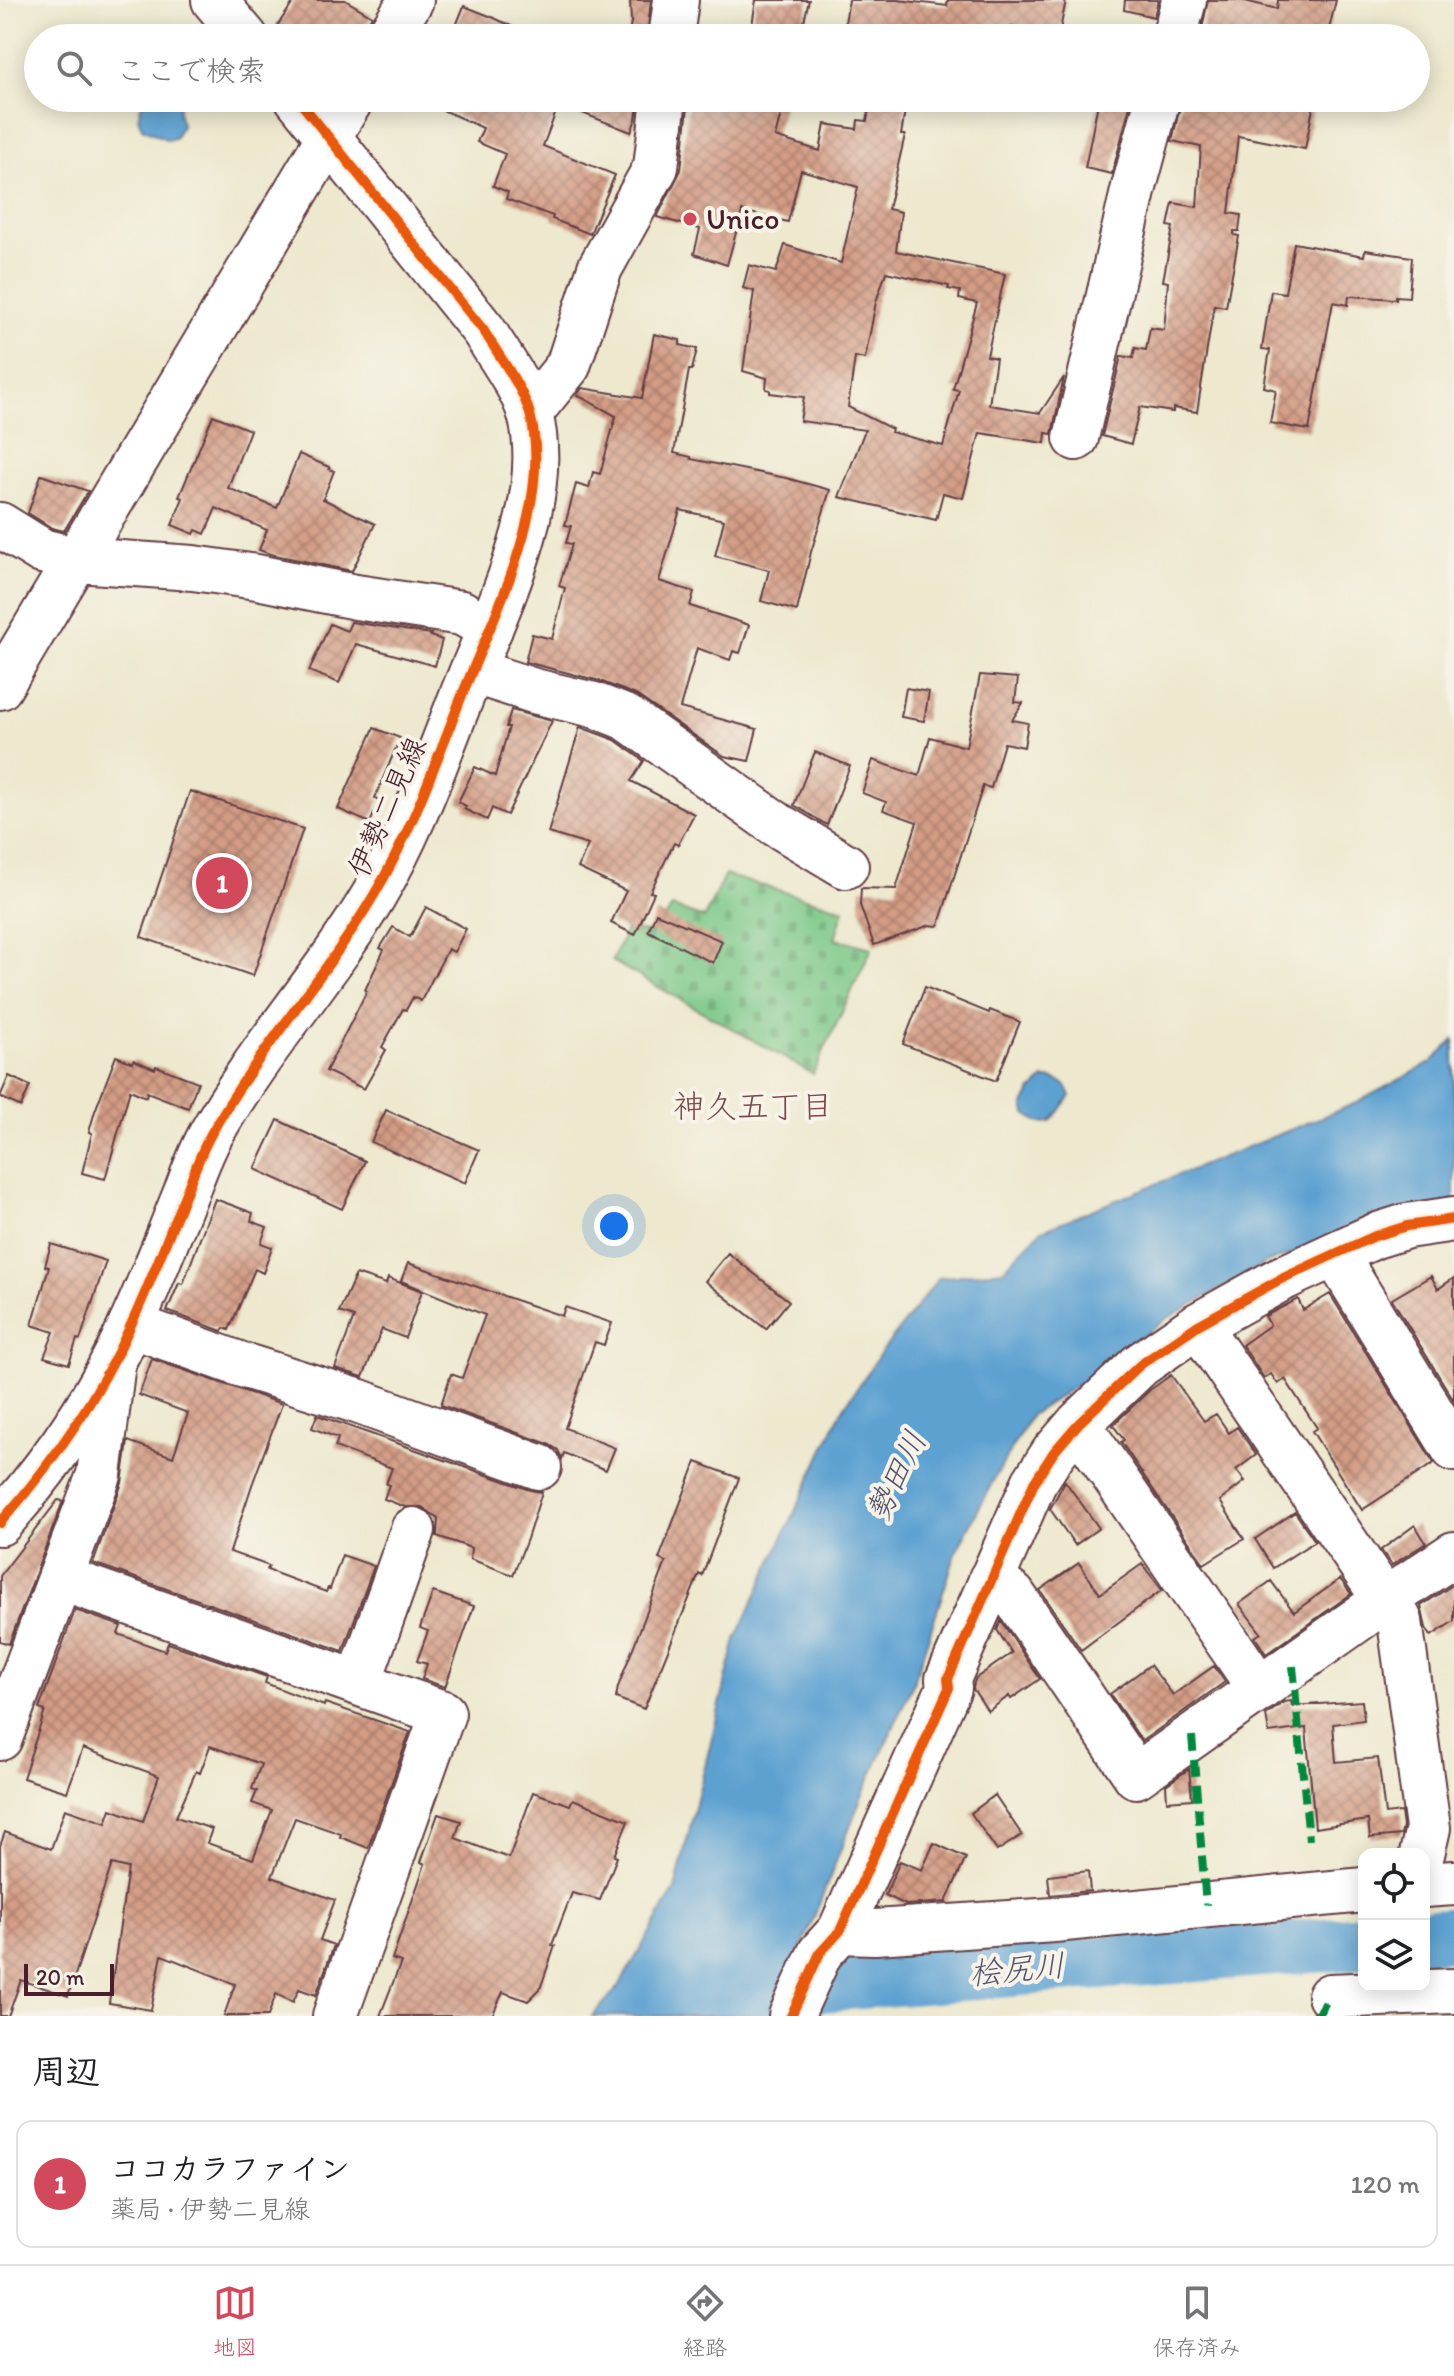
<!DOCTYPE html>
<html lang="ja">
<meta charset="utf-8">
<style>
:root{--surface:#fff;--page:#f6f6f6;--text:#202124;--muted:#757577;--line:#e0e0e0;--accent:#d1495b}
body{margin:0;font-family:Itim,"Klee One",sans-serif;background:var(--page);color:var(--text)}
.controls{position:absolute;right:24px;bottom:24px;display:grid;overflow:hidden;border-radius:16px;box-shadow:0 4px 20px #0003}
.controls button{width:72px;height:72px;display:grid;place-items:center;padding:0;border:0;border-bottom:2px solid var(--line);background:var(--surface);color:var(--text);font:40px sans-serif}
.scale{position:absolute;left:24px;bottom:20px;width:90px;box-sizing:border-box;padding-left:8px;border:4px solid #4a1f2b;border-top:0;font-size:22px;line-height:28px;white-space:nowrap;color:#4a1f2b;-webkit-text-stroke:6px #f7f3e8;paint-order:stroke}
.you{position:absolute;left:614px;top:1226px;width:28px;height:28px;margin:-20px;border:6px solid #fff;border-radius:50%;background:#1a73e8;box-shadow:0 0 0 12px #1a73e833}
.badge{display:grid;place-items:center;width:52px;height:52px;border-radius:50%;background:var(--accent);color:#fff;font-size:26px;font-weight:700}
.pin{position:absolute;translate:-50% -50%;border:4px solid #fff;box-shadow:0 2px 8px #0006}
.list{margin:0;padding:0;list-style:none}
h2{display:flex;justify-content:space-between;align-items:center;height:104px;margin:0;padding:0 32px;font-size:34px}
h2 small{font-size:26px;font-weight:400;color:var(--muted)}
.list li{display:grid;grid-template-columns:52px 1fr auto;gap:24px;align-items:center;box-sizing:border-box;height:128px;margin:0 16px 16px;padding:0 16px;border:2px solid var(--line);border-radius:16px}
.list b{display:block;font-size:30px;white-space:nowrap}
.list p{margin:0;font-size:26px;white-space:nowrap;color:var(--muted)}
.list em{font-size:26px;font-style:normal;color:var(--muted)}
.icon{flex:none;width:44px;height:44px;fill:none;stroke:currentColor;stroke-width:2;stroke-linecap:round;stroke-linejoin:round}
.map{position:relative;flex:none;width:1454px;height:2016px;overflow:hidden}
.search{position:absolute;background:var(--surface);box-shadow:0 4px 20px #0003;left:24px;right:24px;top:24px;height:88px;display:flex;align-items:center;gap:20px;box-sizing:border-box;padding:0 28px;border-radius:44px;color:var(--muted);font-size:30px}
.sheet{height:248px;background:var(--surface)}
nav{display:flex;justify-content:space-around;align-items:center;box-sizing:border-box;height:112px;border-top:2px solid var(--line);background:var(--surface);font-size:22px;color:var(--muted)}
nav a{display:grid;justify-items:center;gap:4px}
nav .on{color:var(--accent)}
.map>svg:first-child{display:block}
.cemetery{fill:url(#cemetery-stones);stroke:#627459;stroke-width:2}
.water{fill:#5da1d1;stroke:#54607e;stroke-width:2}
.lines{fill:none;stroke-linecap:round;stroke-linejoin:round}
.river{stroke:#5da1d1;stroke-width:54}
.building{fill:url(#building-cross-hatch);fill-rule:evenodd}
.minor-casing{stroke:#623d43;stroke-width:48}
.major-casing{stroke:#623d43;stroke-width:48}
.minor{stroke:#fff;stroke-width:44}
.major{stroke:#fff;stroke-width:44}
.quiet{stroke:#00873e;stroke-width:8;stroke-dasharray:16 8;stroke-linecap:butt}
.cycleway-casing{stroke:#f7f3e8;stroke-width:15}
.cycleway{stroke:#e8590c;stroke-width:10}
.poi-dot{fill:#d1495b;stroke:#f7f3e8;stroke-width:3}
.labels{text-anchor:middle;stroke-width:8;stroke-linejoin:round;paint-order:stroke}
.poi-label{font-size:30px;fill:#4a1f2b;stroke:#f7f3e8;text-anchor:start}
.street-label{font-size:30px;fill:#4a1f2b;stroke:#f7f3e8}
.neighbourhood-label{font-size:32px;fill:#7a4b4a;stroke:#f7f3e8}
.water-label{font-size:32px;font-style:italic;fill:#52536d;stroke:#f7f3e8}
</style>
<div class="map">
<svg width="1454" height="2016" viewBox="0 0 1454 2016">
<defs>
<pattern id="cemetery-stones" width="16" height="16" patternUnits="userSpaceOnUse" patternTransform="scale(2)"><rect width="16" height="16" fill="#7ac887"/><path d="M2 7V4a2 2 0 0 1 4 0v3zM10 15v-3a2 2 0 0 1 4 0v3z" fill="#6bab75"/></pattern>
<pattern id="building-cross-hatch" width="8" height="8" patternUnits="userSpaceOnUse" patternTransform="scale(2)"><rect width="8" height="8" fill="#d39c85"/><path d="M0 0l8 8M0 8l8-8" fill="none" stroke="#ad7f6d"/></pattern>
</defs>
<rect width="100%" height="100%" fill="#f7f3e8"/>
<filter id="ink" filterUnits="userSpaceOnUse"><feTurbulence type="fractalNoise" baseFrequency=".0125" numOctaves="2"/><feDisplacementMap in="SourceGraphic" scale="16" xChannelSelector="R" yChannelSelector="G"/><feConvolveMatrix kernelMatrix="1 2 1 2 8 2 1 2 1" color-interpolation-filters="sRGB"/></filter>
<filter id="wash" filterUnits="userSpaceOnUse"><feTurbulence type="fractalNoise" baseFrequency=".006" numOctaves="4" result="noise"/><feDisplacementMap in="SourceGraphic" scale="32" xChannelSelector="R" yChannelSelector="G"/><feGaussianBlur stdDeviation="1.8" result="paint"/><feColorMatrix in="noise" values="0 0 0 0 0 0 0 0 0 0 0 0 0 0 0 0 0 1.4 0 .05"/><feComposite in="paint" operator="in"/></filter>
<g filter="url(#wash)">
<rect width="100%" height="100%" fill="#ede8ce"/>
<path class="cemetery" d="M725 875 844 909 835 939 872 948 813 1074 612 961 626 930 657 933 672 907 704 918Z"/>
<path class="water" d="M143 98H178L180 103 178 111 182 124 175 138 168 140 142 128 138 118Z
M1454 1040V1202L1268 1262 1166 1319 1086 1379 1031 1415 994 1479 957 1550 913 1684 862 1796 797 1960 762 2016H592L618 1988 675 1889 736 1639 841 1412 880 1354 939 1278 1003 1270 1042 1230 1354 1104 1431 1063Z
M1044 1079C1059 1079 1066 1082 1071 1096L1051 1122 1040 1123 1026 1114 1024 1105 1031 1091Z"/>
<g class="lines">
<path class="river" d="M1424 1937 1454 1934
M757 1990 1364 1942"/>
</g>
<g id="blocks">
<path class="building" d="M295 0H345L372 16 366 26 363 38H295L277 26Z
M630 0H651L647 38H628L631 22Z
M756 0H809L802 30H786L784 38H750Z
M849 0H898L947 6 948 0H1066L1059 35 1011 27 1009 38H880L843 34Z
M1125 0H1158L1154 17 1124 10Z
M1208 0H1241L1277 9 1278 0H1336L1327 38H1200Z
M464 6 492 17 537 38H451Z
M416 98H639L636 119 631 132 559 104 543 146 615 175 590 234 552 219 553 216 506 199 508 192 493 186 505 154 477 142 483 128Z
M689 98H785L775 137 820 151 825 124 857 129 858 120 867 121 871 98H907L901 135H905L888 209 901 212 896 251 1005 274 987 356 996 358 989 405 1040 413 1064 377 1052 434 1046 433 1045 443 980 433 963 498 943 493 936 520 839 497 865 430 800 421 804 397 770 393V390L766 389 767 378 743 371 754 291 743 288 749 265 776 272 785 245 841 263 858 187 801 170 788 222 742 211 727 265 694 254 700 229 657 217 681 170ZM886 272 949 286 948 289 960 291 959 299 977 303 953 389 959 390 943 446 891 432 892 429 848 407 855 357 865 359 876 302Z
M1099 98H1132L1112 174 1085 168Z
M1182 98H1315L1305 149 1238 136 1229 213 1241 215 1239 231H1234V235L1239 236 1226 307 1214 305 1197 412 1173 408V412L1140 407 1131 444 1102 436 1121 356 1133 358 1135 348 1146 350 1150 328 1164 330 1168 282 1163 281 1173 227 1168 226 1173 203 1197 207 1201 147 1172 141Z
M1294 243 1364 256 1365 250 1412 257 1409 297 1396 296V299L1349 296 1348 305 1333 302 1309 430 1270 423 1276 390 1264 387 1270 350 1262 349 1271 291 1285 293Z
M654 334 680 340V345L697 349 692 370H689L674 453 691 457V459L786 478 830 490 811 552 797 611 761 601 769 570 715 556 724 520 680 510 659 581 694 592 690 606 749 625 740 653 733 651 730 660 697 648 680 708 757 729 749 761 724 756 636 695 600 681 525 662 532 634 552 639 565 588 559 586 572 544 566 543 571 526 565 525 576 484 589 488 593 472 600 474 616 416 577 395 582 388 642 398Z
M213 415 250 430 228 488 277 508 299 454 329 467V469L334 471 323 499 375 524 352 571 270 554 259 550 267 530 216 508 205 534 196 530 194 534 172 525 183 498 179 497Z
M41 475 88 491 64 531 52 528 28 513Z
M351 622 431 634 430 636 442 640 435 666 356 644 339 683 309 671 330 624 347 631Z
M980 675 1018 678 1015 702 1023 703 1012 720 1028 723 1024 747 1004 743 991 788 983 786 939 924 937 926 930 925 874 945 860 905 861 888 896 889 917 822 883 810 886 802 862 793 873 760 919 776 930 737 966 747Z
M906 688 929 692 924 721 901 717Z
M511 710 552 721 507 815 492 808 487 820 464 809 466 806 458 802 475 767 495 776 509 727H506Z
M580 727 615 740 644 761 631 781 694 814 678 845 674 843 650 892 654 893 635 935 611 923 626 891 578 868 588 845 548 833Z
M374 728 400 738 375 798 380 800 370 823 338 809Z
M815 752 850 766 827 825 794 805Z
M190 791 303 829 253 976 141 937Z
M426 907 466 929 454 952 448 949 421 1001 413 997 406 1010 403 1009 382 1047 386 1050 364 1089 326 1071 367 991 365 990 384 950 380 948 393 927 410 937Z
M656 913 722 941 713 963 648 931Z
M925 987 989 1013 990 1010 1020 1022 996 1081 903 1044Z
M116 1056 133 1063 134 1060 155 1069 156 1066 198 1082 188 1108 147 1092 146 1097 130 1090 105 1179 82 1173 92 1133 89 1132 95 1111Z
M9 1076 30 1086 21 1107 0 1097Z
M386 1110 479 1150 465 1183 371 1142Z
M278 1120 365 1161 342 1209 255 1169Z
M215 1199 253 1213 251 1221 267 1227 261 1243 272 1247 263 1273 255 1269 229 1330 224 1328 222 1331 167 1311 179 1283 183 1284Z
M51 1244 106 1261 80 1340 77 1339 69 1364 44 1357 54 1332 32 1325 49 1267 45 1266Z
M728 1253 789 1301 766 1329 705 1281Z
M408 1263 562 1316 565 1307 612 1323 604 1345 595 1342 565 1428 615 1448 606 1470 564 1453 562 1459 558 1450 548 1444 441 1405 451 1374 462 1378 485 1315 401 1281Z
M356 1274 386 1284 388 1278 422 1291 405 1338 382 1329 363 1377 335 1368 354 1317 339 1312Z
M1431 1276 1438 1289 1454 1278V1401L1392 1299Z
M1330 1294 1434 1463 1362 1510 1312 1431 1317 1428 1285 1379 1278 1384 1271 1374 1264 1378 1242 1345 1270 1325 1265 1316 1298 1299 1303 1310Z
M152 1359 282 1404 252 1485 230 1552 269 1566 267 1570 326 1592 328 1588 330 1589 342 1555 374 1566 343 1651 93 1563 122 1483 128 1441 173 1457 188 1413 139 1395Z
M1171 1375 1204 1421 1216 1414 1229 1433 1237 1427 1256 1455 1236 1470 1245 1481 1220 1501 1244 1539 1204 1564 1121 1442 1124 1440 1113 1425 1150 1390Z
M317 1415 530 1490 542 1492 527 1539 513 1575 470 1559 471 1548 437 1536 438 1518 422 1507H405L384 1499 389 1485 386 1484 392 1468 335 1447 338 1438 312 1428Z
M696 1462 739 1478 702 1576 699 1574 644 1709 616 1698 618 1687 666 1562 659 1559Z
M1065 1481 1099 1528 1075 1545 1050 1509Z
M58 1500 63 1501 9 1644 0 1641V1576Z
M1295 1512 1315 1541 1273 1568 1255 1539Z
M1415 1525 1426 1543 1392 1565 1381 1550Z
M1079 1563 1100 1594 1142 1564 1162 1590 1081 1650 1040 1590Z
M1340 1579 1351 1594 1266 1654 1255 1637 1261 1633 1239 1604 1271 1581 1294 1612Z
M1454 1584V1621L1431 1636 1426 1628 1421 1606Z
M433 1592 474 1606 445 1687 422 1679 427 1664 417 1661 428 1631 420 1628Z
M75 1610 121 1626 118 1634 165 1651 168 1643 267 1677 265 1683 324 1706 325 1703 410 1732 368 1848 340 1837 341 1834 295 1818 272 1877 335 1900 320 1940 334 1945 316 1995 299 1989 293 2002 276 1994 268 2016H224L235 1984 162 1955 151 2010 109 2003 128 1868 112 1864 68 1996 21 1980 8 2016H0V1846L5 1832 51 1849 65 1809 106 1823 111 1809 143 1821 159 1776 83 1748 67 1792 23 1778 45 1711 39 1709ZM210 1746 261 1764 252 1789 257 1791 252 1803 272 1810 253 1859 207 1843 212 1829 176 1817 196 1771 200 1773Z
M1001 1621 1040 1679 1011 1699 1009 1696 988 1711 973 1689 974 1683 976 1678 1012 1653 997 1630Z
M1150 1665 1173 1695 1214 1666 1225 1682 1142 1741 1110 1694Z
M1291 1701 1292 1706 1362 1701 1364 1720 1333 1724 1336 1762 1378 1758 1385 1814 1401 1812 1403 1827 1401 1835 1370 1838 1368 1820 1315 1828 1306 1728 1269 1733 1266 1715 1284 1702Z
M1189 1769 1192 1799 1167 1801 1166 1785Z
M533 1792 570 1805 573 1799 628 1821 614 1856 617 1857 600 1900 572 1893 552 1945 555 1946 540 1989 528 2001 503 1992 492 2016H380L401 1962 392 1959 425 1864 421 1862 438 1814 461 1821 455 1838 509 1858Z
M995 1795 1022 1835 997 1851 971 1813Z
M934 1843 966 1858 946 1902 906 1905 885 1895 900 1861 922 1870Z
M1088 1871 1090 1891 1050 1895 1048 1876Z"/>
</g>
</g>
<g filter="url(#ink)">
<use href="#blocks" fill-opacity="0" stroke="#623d43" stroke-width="2"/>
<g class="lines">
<defs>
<path id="minor" d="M388 38 411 0
M671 38 676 0
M1174 38 1184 0
M530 413 568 366 600 268 656 167 664 98
M1076 438 1134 187 1158 98
M0 525 42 551 77 560 193 568 257 577 356 597 462 613 490 629
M472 671 534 691 594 705 627 718 776 824 846 866
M0 687 352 98
M1335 1254 1454 1449
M131 1325 242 1365 357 1401 539 1467
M1198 1325 1385 1600
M1078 1424 1260 1689
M60 1578 443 1713 335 2016
M991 1579 1013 1595 1136 1776 1388 1598 1454 1554
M1388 1598 1400 1621 1428 1828 1422 1854
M356 1681 365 1665 413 1530
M0 1738 99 1475 113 1363
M1424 1885 1454 1883
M840 1931 875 1932 1054 1920 1364 1890
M1330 1996 1454 1991
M791 2016 820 1953 840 1931 949 1688 948 1679 1034 1483 1054 1452 1078 1424 1140 1365 1198 1325 1279 1280 1335 1254 1375 1236 1407 1226 1454 1219"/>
<path id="major" d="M214 0 246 38
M0 1523C52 1464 97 1400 130 1327 151 1282 168 1236 187 1190 194 1172 201 1152 211 1134 258 1050 325 978 374 895 411 833 435 764 461 698 493 617 554 502 530 414 522 386 499 356 484 331L297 98"/>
</defs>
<use href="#minor" class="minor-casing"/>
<use href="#major" class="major-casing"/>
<use href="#minor" class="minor"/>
<use href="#major" class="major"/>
<path class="quiet" d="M1293 1666 1309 1840
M1192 1736 1206 1905
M1317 2016 1330 1996"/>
<defs>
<path id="cycleway" d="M0 1523C52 1464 97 1400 130 1327 151 1282 168 1236 187 1190 194 1172 201 1152 211 1134 258 1050 325 978 374 895 411 833 435 764 461 698 493 617 554 502 530 414 522 386 499 356 484 331L297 98
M791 2016 820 1953 840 1931 949 1688 948 1679 1034 1483 1054 1452 1078 1424 1140 1365 1198 1325 1279 1280 1335 1254 1375 1236 1407 1226 1454 1219"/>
</defs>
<use href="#cycleway" class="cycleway-casing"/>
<use href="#cycleway" class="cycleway"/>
</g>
</g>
<circle class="poi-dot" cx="690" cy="219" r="8"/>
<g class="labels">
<g class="poi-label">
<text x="706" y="229">Unico</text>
</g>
<g class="street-label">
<text transform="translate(387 807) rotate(-66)" y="10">伊勢二見線</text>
</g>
<g class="neighbourhood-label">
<text x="753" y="1117">神久五丁目</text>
</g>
<g class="water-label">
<text transform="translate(896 1476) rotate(-64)" y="11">勢田川</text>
<text transform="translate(1017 1969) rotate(-5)" y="11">桧尻川</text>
</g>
</g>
</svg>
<div class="controls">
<button><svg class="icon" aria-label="locate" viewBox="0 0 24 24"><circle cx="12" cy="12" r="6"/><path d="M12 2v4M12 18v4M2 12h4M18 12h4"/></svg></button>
<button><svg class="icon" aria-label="layers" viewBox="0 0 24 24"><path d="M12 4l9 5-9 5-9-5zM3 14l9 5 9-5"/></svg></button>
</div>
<div class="scale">20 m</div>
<div class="you"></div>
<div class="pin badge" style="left:222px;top:883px">1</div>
<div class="search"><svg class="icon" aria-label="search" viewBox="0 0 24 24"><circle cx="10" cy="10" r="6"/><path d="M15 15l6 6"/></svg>ここで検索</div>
</div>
<section class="sheet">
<h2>周辺<small></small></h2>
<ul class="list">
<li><span class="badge">1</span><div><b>ココカラファイン</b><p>薬局 · 伊勢二見線</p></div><em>120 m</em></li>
</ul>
</section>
<nav>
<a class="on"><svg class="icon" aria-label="map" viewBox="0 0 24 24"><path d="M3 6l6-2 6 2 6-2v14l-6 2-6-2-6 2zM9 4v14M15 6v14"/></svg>地図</a>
<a><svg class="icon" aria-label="directions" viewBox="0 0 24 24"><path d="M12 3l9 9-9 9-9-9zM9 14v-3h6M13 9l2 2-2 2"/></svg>経路</a>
<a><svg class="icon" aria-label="saved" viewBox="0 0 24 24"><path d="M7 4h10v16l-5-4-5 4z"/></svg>保存済み</a>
</nav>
